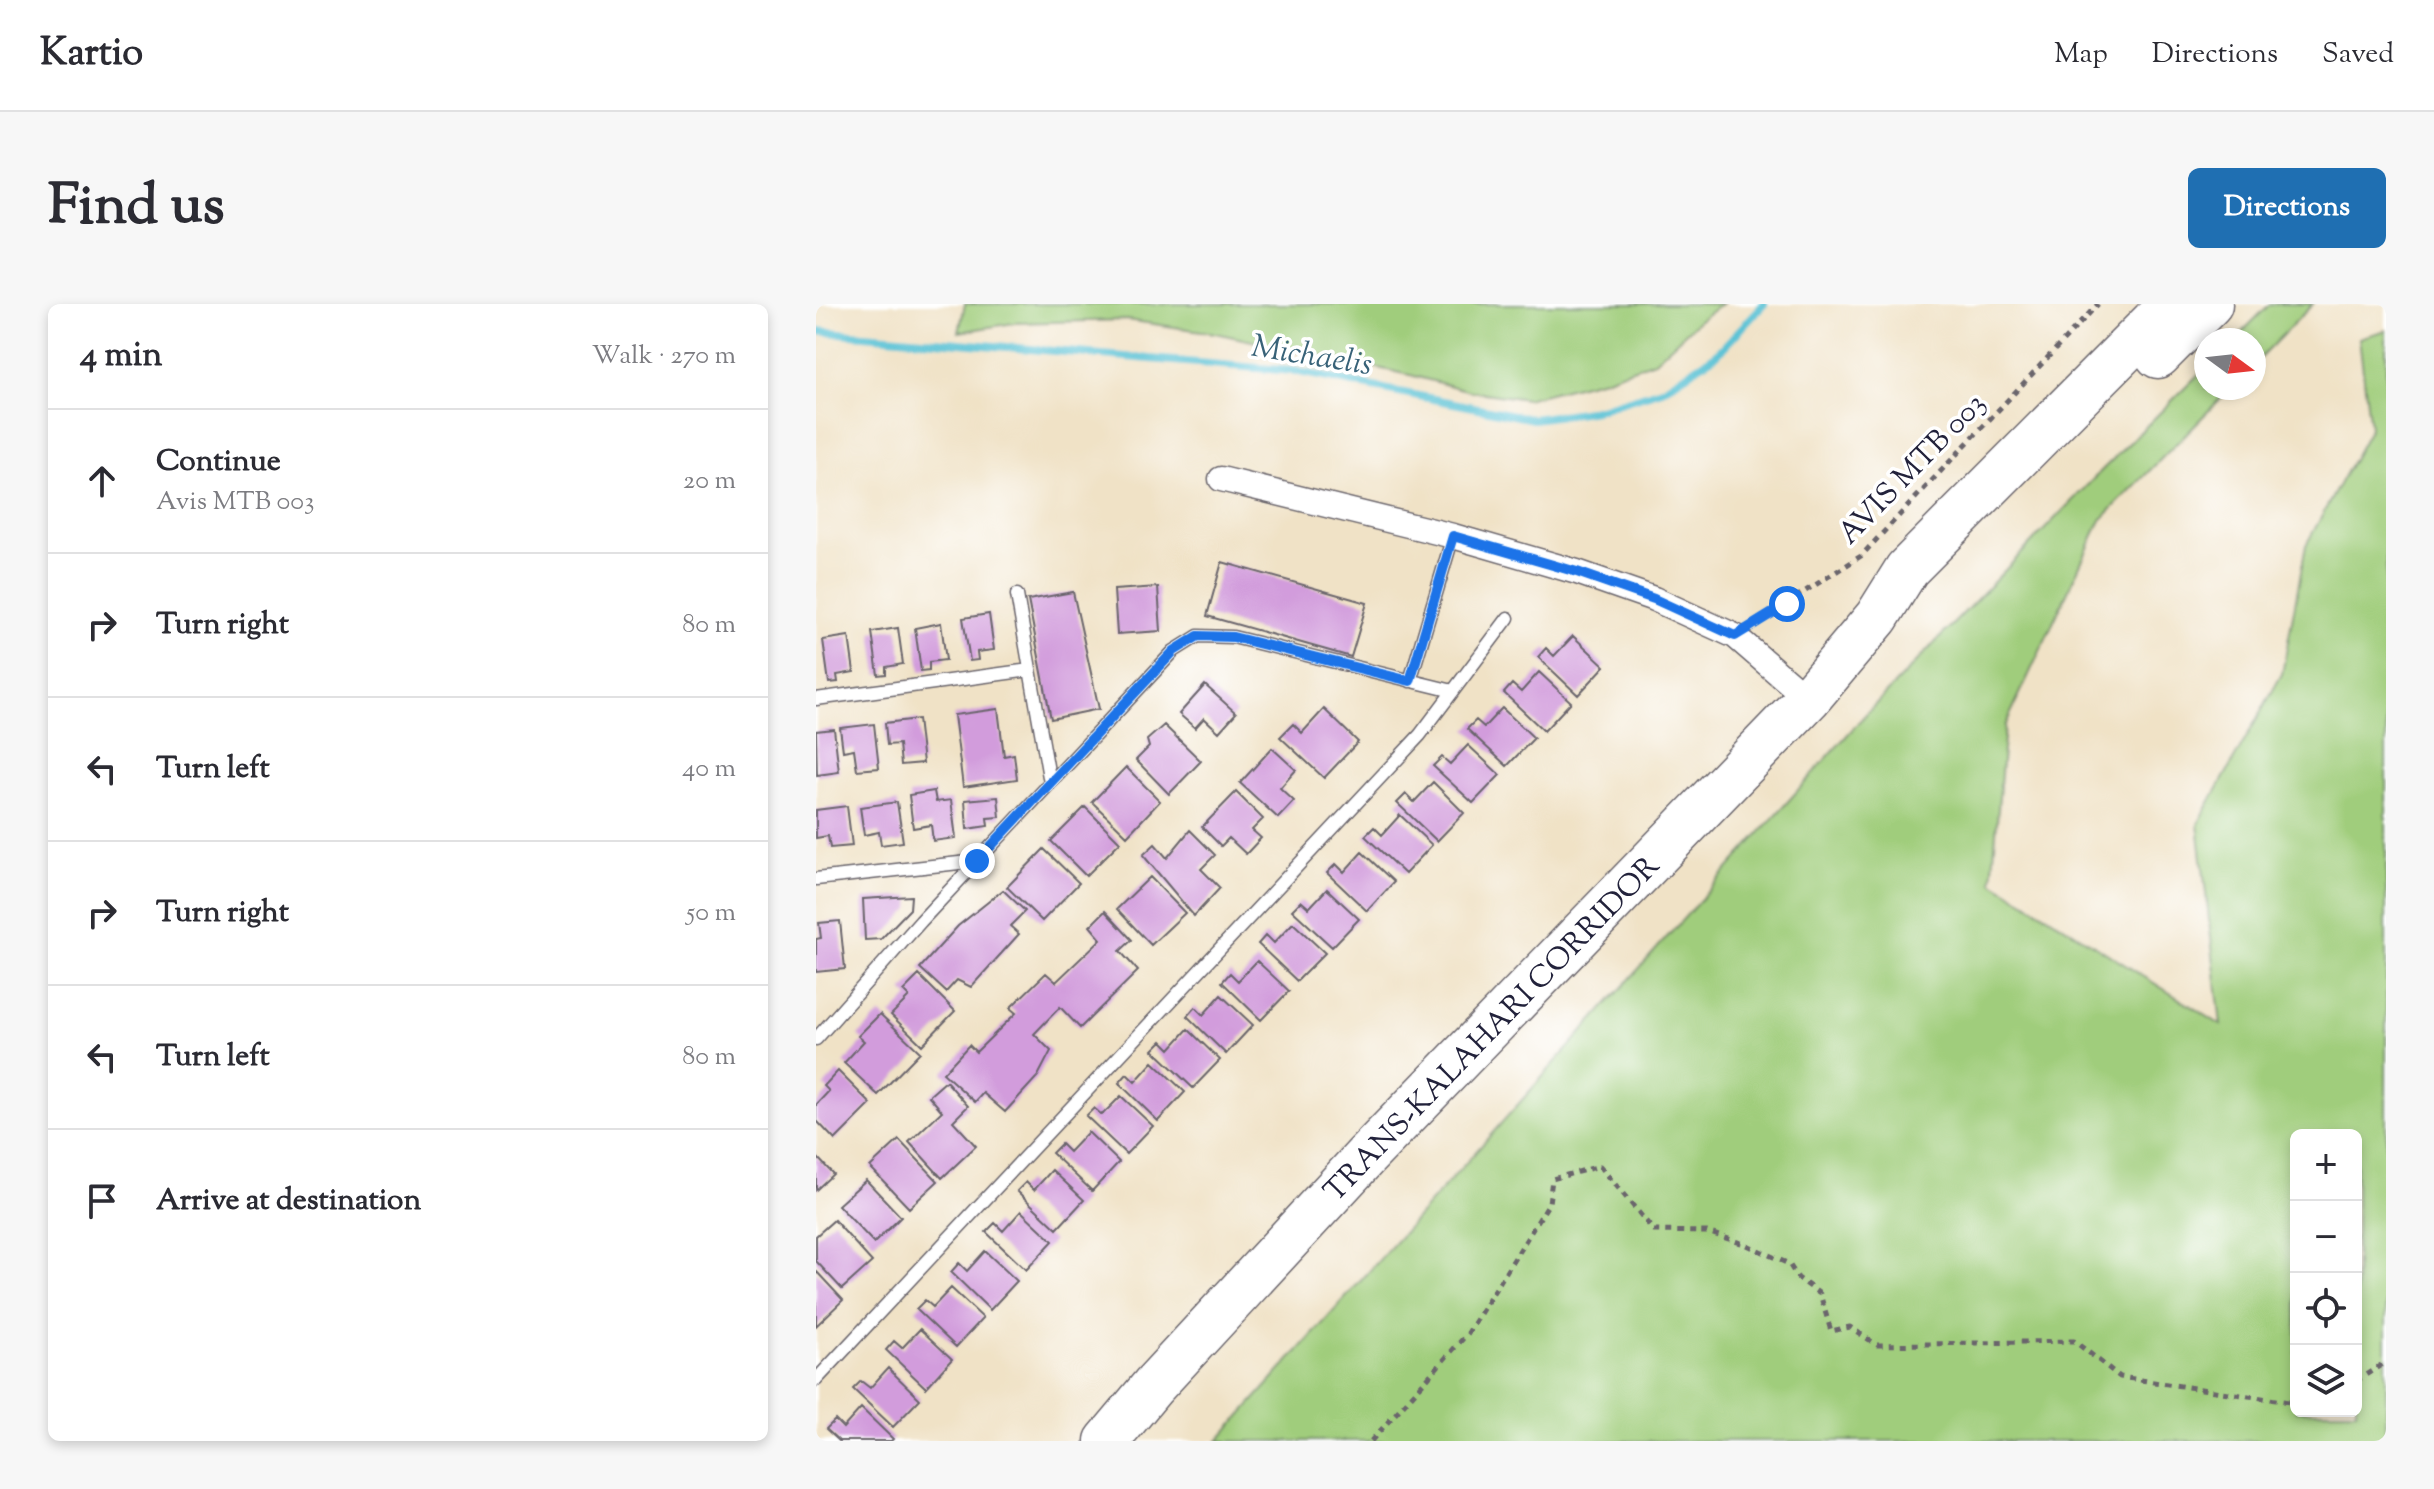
<!DOCTYPE html>
<meta charset="utf-8">
<style>
:root{--surface:#fff;--page:#f7f7f7;--text:#2b2b33;--muted:#7c7c81;--line:#e1e1e2;--accent:#1f6fb2}
body{margin:0;font-family:"Sorts Mill Goudy",serif;background:var(--page);color:var(--text)}
.controls{position:absolute;right:24px;bottom:24px;display:grid;overflow:hidden;border-radius:12px;box-shadow:0 4px 12px #0003}
.controls button{width:72px;height:72px;display:grid;place-items:center;padding:0;border:0;border-bottom:2px solid var(--line);background:var(--surface);color:var(--text);font:40px sans-serif}
.compass{position:absolute;left:1378px;top:24px;width:72px;height:72px;border-radius:50%;background:var(--surface);box-shadow:0 4px 12px #0003;rotate:105deg}
.stop{position:absolute;width:24px;height:24px;margin:-18px;border:6px solid #1a73e8;border-radius:50%;background:#fff}
.stop.end{background:#1a73e8;border-color:#fff;box-shadow:0 2px 8px #0008}
.list{margin:0;padding:0;list-style:none}
h2{display:flex;justify-content:space-between;align-items:center;height:104px;margin:0;padding:0 32px;font-size:34px}
h2 small{font-size:26px;font-weight:400;color:var(--muted)}
.list li{display:grid;grid-template-columns:52px 1fr auto;gap:24px;align-items:center;box-sizing:border-box;height:144px;padding:0 32px;border-top:2px solid var(--line)}
.list b{display:block;font-size:30px;white-space:nowrap}
.list p{margin:0;font-size:26px;white-space:nowrap;color:var(--muted)}
.list em{font-size:26px;font-style:normal;color:var(--muted)}
.icon{flex:none;width:44px;height:44px;fill:none;stroke:currentColor;stroke-width:2;stroke-linecap:round;stroke-linejoin:round}
.map{position:relative;flex:none;width:1570px;height:1137px;overflow:hidden;border-radius:12px}
header{display:flex;align-items:center;gap:48px;box-sizing:border-box;height:112px;padding:0 40px;background:var(--surface);border-bottom:2px solid var(--line)}
header strong{font-size:38px}
nav{display:flex;gap:44px;margin-inline-start:auto;font-size:28px}
.intro{display:flex;align-items:center;justify-content:space-between;box-sizing:border-box;height:192px;padding:0 48px}
h1{margin:0;font-size:56px}
.button{padding:20px 36px;border-radius:12px;background:var(--accent);color:#fff;font-size:28px;font-weight:700}
main{display:flex;gap:48px;padding:0 48px}
aside{flex:1;background:var(--surface);border-radius:12px;box-shadow:0 4px 12px #0003}
.map>svg:first-child{display:block}
.green{fill:#a0cd7b;stroke:#61785b;stroke-width:2;fill-rule:evenodd}
.lines{fill:none;stroke-linecap:round;stroke-linejoin:round}
.stream{stroke:#58c1d4;stroke-width:8}
.building{fill:#d29cdc}
.lane-casing{stroke:#6a656c;stroke-width:15}
.street-casing{stroke:#6a656c;stroke-width:27}
.highway-casing{stroke:#6a656c;stroke-width:47}
.path{stroke:#6a656c;stroke-width:5;stroke-dasharray:6 6;stroke-linecap:butt}
.lane{stroke:#fff;stroke-width:12}
.street{stroke:#fff;stroke-width:24}
.highway{stroke:#fff;stroke-width:44}
.route{stroke:#1a73e8;stroke-width:10}
.labels{text-anchor:middle;stroke-width:7;stroke-linejoin:round;paint-order:stroke}
.street-label{font-size:30px;fill:#22223b;stroke:#fff}
.water-label{font-size:32px;font-style:italic;fill:#386278;stroke:#fff}
</style>
<header>
<strong>Kartio</strong>
<nav><a>Map</a><a>Directions</a><a>Saved</a></nav>
</header>
<div class="intro"><h1>Find us</h1><a class="button">Directions</a></div>
<main>
<aside>
<h2>4 min<small>Walk · 270 m</small></h2>
<ul class="list">
<li><svg class="icon" aria-label="ahead" viewBox="0 0 24 24"><path d="M12 20V5M6 11l6-6 6 6"/></svg><div><b>Continue</b><p>Avis MTB 003</p></div><em>20 m</em></li>
<li><svg class="icon" aria-label="right" viewBox="0 0 24 24"><path d="M7 20v-9h11M14 6l5 5-5 5"/></svg><div><b>Turn right</b></div><em>80 m</em></li>
<li><svg class="icon" aria-label="left" viewBox="0 0 24 24"><path d="M17 20v-9H6M10 6l-5 5 5 5"/></svg><div><b>Turn left</b></div><em>40 m</em></li>
<li><svg class="icon" aria-label="right" viewBox="0 0 24 24"><path d="M7 20v-9h11M14 6l5 5-5 5"/></svg><div><b>Turn right</b></div><em>50 m</em></li>
<li><svg class="icon" aria-label="left" viewBox="0 0 24 24"><path d="M17 20v-9H6M10 6l-5 5 5 5"/></svg><div><b>Turn left</b></div><em>80 m</em></li>
<li><svg class="icon" aria-label="arrive" viewBox="0 0 24 24"><path d="M6 21V4h12l-3 4 3 4H6"/></svg><div><b>Arrive at destination</b></div></li>
</ul>
</aside>
<div class="map">
<svg width="1570" height="1137" viewBox="0 0 1570 1137">
<rect width="100%" height="100%" fill="#fff"/>
<filter id="ink" filterUnits="userSpaceOnUse"><feTurbulence type="fractalNoise" baseFrequency=".0125" numOctaves="2"/><feDisplacementMap in="SourceGraphic" scale="16" xChannelSelector="R" yChannelSelector="G"/><feConvolveMatrix kernelMatrix="1 2 1 2 8 2 1 2 1" color-interpolation-filters="sRGB"/></filter>
<filter id="wash" filterUnits="userSpaceOnUse"><feTurbulence type="fractalNoise" baseFrequency=".006" numOctaves="4" result="noise"/><feDisplacementMap in="SourceGraphic" scale="32" xChannelSelector="R" yChannelSelector="G"/><feGaussianBlur stdDeviation="1.8" result="paint"/><feColorMatrix in="noise" values="0 0 0 0 0 0 0 0 0 0 0 0 0 0 0 0 0 1.4 0 .05"/><feComposite in="paint" operator="in"/></filter>
<g filter="url(#wash)">
<rect width="100%" height="100%" fill="#f0e2c6"/>
<path class="green" d="M149 0H906L882 17 839 57 788 75 710 95 654 87 594 71 399 29 310 16 198 19 143 28Z
M1454 0H1497L1438 60V36H1418Z
M1570 26V1137H402L1049 411 1285 167 1390 63V84H1415L1285 216 1189 422 1176 577 1405 721 1382 520 1466 370 1490 241 1554 124 1543 34ZM1540 831V1107H1480V831Z"/>
<g class="lines">
<path class="stream" d="M0 27 478 67 717 115 780 106 846 86 901 50 948 0"/>
</g>
<g id="blocks">
<path class="building" d="M406 258 551 299 535 353 391 312Z
M342 283 345 327 301 330 298 286Z
M257 288 283 405 235 415 212 296Z
M173 310 178 346 161 348 162 356 154 357 147 314Z
M125 319 130 356 113 358V366L105 367 99 324Z
M82 324 87 360 70 363V370L62 371 56 328Z
M33 332 38 368 21 371 22 378 13 379 7 336Z
M757 332 789 362 762 391 722 353 730 344 738 352Z
M723 368 755 398 728 427 688 389 696 380 705 388Z
M389 381 420 409 403 428 388 414 379 424 363 410Z
M686 404 718 434 691 462 651 425 660 416 668 423Z
M182 405 188 452 198 450 201 475 147 483 138 411Z
M508 405 542 438 508 474 464 433 477 420 486 429Z
M102 415 107 459 85 461 83 440 71 441 69 419Z
M58 420 63 464 41 466 38 445 27 447 24 424Z
M348 421 385 457 353 490 320 456 333 443 331 436Z
M18 425 23 468 1 471 0 427Z
M652 441 684 471 657 499 617 462 626 453 634 460Z
M456 444 480 466 464 484 478 497 462 514 424 479Z
M310 463 344 497 311 532 276 498Z
M617 478 648 509 621 537 581 499 590 490 598 498Z
M118 487 120 498 135 496 140 534 117 537 115 521 97 524 93 491Z
M420 488 447 515 436 526 445 534 430 550 413 534 405 542 386 523Z
M182 493 184 513 171 514 172 522 151 525 149 496Z
M81 498 87 538 65 541 63 528 48 531 44 503Z
M31 502 36 542 14 544 12 532 0 534V506Z
M269 503 304 538 270 572 235 537Z
M584 511 616 541 589 570 549 532 558 523 566 531Z
M374 526 399 551 385 565 404 584 378 612 327 551 339 540 351 554Z
M228 545 263 579 226 617 191 583Z
M546 548 578 578 551 607 511 569 520 560 528 568Z
M334 573 369 609 335 641 301 605Z
M511 585 543 615 516 643 476 606 485 597 493 604Z
M187 586 209 607 194 622 203 630 155 683 141 676 130 688 104 664 142 622Z
M95 592 94 605 65 635 49 636 47 595Z
M289 607 316 636 304 647 322 667 264 724 244 703 218 730 235 747 222 772 189 808 167 789 159 798 127 769 153 741 160 748 200 709 194 704 230 669 240 678 285 635 274 622Z
M24 617 29 665 0 668V635L5 634 3 619Z
M477 619 509 649 481 677 442 640 450 631 458 639Z
M441 657 473 687 445 716 406 678 414 669 422 677Z
M103 671 139 707 106 741 75 711 93 693 87 687Z
M405 691 437 721 410 750 371 712 379 703 387 711Z
M64 710 104 748 62 791 28 759 48 737 42 732Z
M372 725 404 756 377 784 337 746 346 737 354 745Z
M337 758 369 788 342 817 303 779 311 770 319 778Z
M22 767 55 800 19 836 0 816V801L13 787 8 782Z
M130 777 152 802 137 817 160 842 126 874 93 838 126 807 113 792Z
M305 792 337 822 310 850 270 812 278 804 286 811Z
M272 828 303 858 276 887 236 849 245 840 253 848Z
M83 836 122 877 93 904 54 863Z
M0 852 17 870 0 886Z
M236 866 268 896 241 925 201 887 210 878 218 886Z
M50 876 85 913 58 939 22 901Z
M205 907 237 937 210 966 170 928 179 919 187 927Z
M18 916 56 958 26 985 0 957V932Z
M169 947 201 977 174 1006 135 968 143 959 151 967Z
M0 967 27 996 0 1022Z
M135 984 167 1014 140 1043 100 1005 109 996 117 1003Z
M104 1025 136 1055 110 1084 70 1046 78 1037 86 1044Z
M72 1064 104 1095 77 1123 37 1085 45 1077 54 1084Z
M45 1104 77 1135 75 1137H23L10 1125 19 1116 27 1124Z"/>
</g>
</g>
<g filter="url(#ink)">
<use href="#blocks" fill-opacity="0" stroke="#6a656c" stroke-width="2"/>
<g class="lines">
<defs>
<path id="lane" d="M201 291 234 479
M594 377 637 232
M0 395 214 366
M0 575 161 557
M0 735 105 617 358 347 382 332 417 333 637 387
M0 1076 604 431 692 314"/>
<path id="street" d="M405 175 637 232 761 268 838 295 919 332 992 395"/>
<path id="highway" d="M1342 52 1394 0
M291 1137 337 1082 550 852 992 395 1061 313 1091 265 1355 0"/>
</defs>
<use href="#lane" class="lane-casing"/>
<use href="#street" class="street-casing"/>
<use href="#highway" class="highway-casing"/>
<path class="path" d="M939 319 1045 252 1282 0
M1540 1077 1570 1058
M555 1137 652 1029 733 899 736 875 784 862 838 927 891 928 931 941 973 960 982 974 1004 990 1015 1027 1034 1023 1061 1041 1258 1037 1304 1073 1480 1099"/>
<use href="#lane" class="lane"/>
<use href="#street" class="street"/>
<use href="#highway" class="highway"/>
</g>
</g>
<g class="lines" filter="url(#ink)">
<path class="route" d="M161 557 358 347 382 332 417 333 594 377 637 232 761 268 838 295 919 332 971 300"/>
</g>
<g class="labels">
<g class="street-label">
<text transform="translate(1095 164) rotate(-46)" y="10">AVIS MTB 003</text>
<text transform="translate(675 724) rotate(-46)" y="10">TRANS-KALAHARI CORRIDOR</text>
</g>
<g class="water-label">
<text transform="translate(496 50) rotate(9)" y="11">Michaelis</text>
</g>
</g>
</svg>
<div class="controls">
<button>+</button>
<button>−</button>
<button><svg class="icon" aria-label="locate" viewBox="0 0 24 24"><circle cx="12" cy="12" r="6"/><path d="M12 2v4M12 18v4M2 12h4M18 12h4"/></svg></button>
<button><svg class="icon" aria-label="layers" viewBox="0 0 24 24"><path d="M12 4l9 5-9 5-9-5zM3 14l9 5 9-5"/></svg></button>
</div>
<svg class="compass" viewBox="-18 -18 36 36"><path d="M0-13l5 13h-10z" fill="#e53935"/><path d="M0 13l5-13h-10z" fill="#7c7c81"/></svg>
<div class="stop" style="left:971px;top:300px"></div>
<div class="stop end" style="left:161px;top:557px"></div>
</div>
</main>
